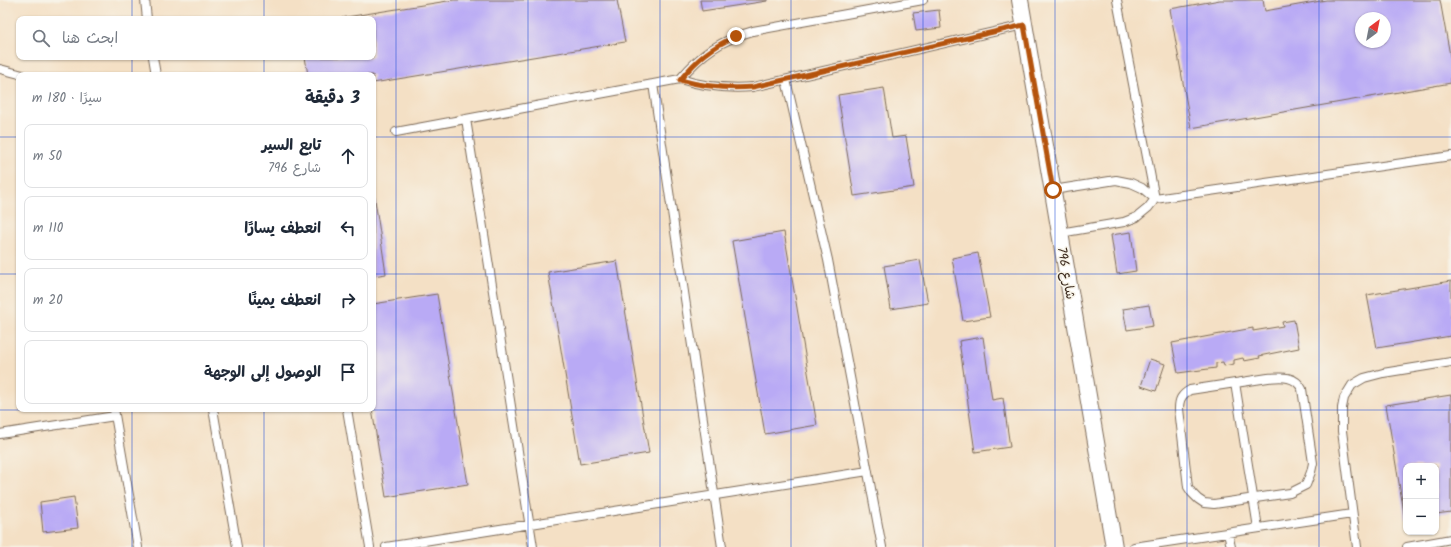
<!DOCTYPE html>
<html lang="ar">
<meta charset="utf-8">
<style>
:root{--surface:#fff;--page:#f2f2f3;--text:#1f2937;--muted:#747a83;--line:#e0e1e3}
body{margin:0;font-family:Kalam,"Playpen Sans Arabic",sans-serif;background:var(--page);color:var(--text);direction:rtl}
.controls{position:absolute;right:12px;bottom:12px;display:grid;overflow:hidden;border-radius:8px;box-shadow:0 1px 3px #0004}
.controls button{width:36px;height:36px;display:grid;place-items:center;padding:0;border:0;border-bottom:1px solid var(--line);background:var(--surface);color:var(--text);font:20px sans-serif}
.compass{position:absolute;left:1355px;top:12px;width:36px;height:36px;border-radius:50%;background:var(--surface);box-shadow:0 1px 3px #0004;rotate:32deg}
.stop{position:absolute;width:12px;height:12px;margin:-9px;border:3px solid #b45309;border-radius:50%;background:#fff}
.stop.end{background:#b45309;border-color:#fff;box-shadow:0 1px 4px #0008}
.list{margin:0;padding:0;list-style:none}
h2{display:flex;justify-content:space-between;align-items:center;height:52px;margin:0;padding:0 16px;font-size:17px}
h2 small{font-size:13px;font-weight:400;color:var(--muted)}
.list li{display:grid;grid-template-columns:26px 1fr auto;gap:12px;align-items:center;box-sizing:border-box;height:64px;margin:0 8px 8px;padding:0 8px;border:1px solid var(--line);border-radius:8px}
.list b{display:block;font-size:15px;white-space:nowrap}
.list p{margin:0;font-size:13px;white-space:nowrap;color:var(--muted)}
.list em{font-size:13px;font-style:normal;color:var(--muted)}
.icon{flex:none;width:22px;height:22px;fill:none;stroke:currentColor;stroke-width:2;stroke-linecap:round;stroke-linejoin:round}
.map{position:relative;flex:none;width:1451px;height:547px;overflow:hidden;direction:ltr}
.search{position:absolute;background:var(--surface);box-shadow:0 1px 3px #0004;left:16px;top:16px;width:360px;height:44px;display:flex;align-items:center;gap:10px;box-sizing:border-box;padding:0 14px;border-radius:8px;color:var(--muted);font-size:15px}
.panel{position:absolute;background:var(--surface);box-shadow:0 1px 3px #0004;left:16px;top:72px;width:360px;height:340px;border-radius:8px;direction:rtl}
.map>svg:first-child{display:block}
.building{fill:#b9aaf5;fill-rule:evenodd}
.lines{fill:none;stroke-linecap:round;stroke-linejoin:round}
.service-casing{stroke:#7c6a58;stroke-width:10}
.minor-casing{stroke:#7c6a58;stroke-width:18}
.service{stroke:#fff;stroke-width:8}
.minor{stroke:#fff;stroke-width:16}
.route{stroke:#b45309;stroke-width:5}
.grid{fill:none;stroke:#1d4ed8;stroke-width:1;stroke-opacity:0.55}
.labels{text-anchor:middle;stroke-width:3;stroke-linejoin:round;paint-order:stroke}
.street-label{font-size:13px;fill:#3b2a1e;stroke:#f7f3e8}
</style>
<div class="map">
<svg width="1451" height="547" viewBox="0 0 1451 547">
<rect width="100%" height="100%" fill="#f7f3e8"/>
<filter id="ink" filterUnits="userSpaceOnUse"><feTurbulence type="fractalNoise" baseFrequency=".025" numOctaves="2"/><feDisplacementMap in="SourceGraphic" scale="8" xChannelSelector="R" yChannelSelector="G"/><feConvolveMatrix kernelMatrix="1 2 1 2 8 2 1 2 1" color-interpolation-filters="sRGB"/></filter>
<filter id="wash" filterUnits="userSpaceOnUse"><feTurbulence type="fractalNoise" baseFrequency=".012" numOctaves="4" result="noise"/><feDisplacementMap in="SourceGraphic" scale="16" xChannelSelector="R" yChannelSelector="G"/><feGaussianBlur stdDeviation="0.9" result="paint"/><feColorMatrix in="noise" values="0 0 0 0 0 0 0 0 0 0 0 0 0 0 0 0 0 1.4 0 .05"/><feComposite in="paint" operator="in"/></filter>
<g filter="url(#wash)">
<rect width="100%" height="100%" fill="#f4e0c5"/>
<g id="blocks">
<path class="building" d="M454 0H617L625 42 373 83V75H308L305 57H373V19L340 18Z
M700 0H767V1L702 11Z
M1220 0H1263L1265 11 1326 0H1440L1451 61V83L1191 128 1170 9ZM1361 18H1385V42H1361Z
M939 10 941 28 916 31 913 13Z
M884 88 892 138 906 136 914 187 854 196 838 95Z
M374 193 386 274 373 276V194Z
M784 232 817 425 765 434 732 241Z
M1131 232 1136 271 1117 274 1111 235Z
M978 253 990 317 963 321 952 258Z
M920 260 928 303 891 309 884 266Z
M617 261 649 453 580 464 548 272Z
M1451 281V336L1377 348 1367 295Z
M437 294 468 484 386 497 372 409 373 304Z
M1149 305 1153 326 1127 330 1123 309Z
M1294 320 1299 348 1259 356 1260 358 1244 361 1243 358 1234 360V364L1224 366 1223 362 1216 363V368L1178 373 1172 343 1253 328V331L1283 326 1282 322Z
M983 337 992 400 1003 398 1010 447 975 452 959 341Z
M1150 359 1165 364 1156 391 1141 386Z
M1451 395V512L1436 514V466H1406V519H1405L1386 405Z
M74 497 78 528 43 532 40 502Z"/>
</g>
</g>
<g filter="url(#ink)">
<use href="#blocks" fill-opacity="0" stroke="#7c6a58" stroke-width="1"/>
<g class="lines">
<defs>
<path id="service" d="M145 0 147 19
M1117 0 1155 199 1451 156
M153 57 156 75
M0 69 23 75
M680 79C702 53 721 40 753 31L923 0
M786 80 828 260 882 547
M653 84 722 547
M466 119 533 547
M396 132 680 79C705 87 727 89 753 87L1024 25
M1053 190 1116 180 1131 183 1142 188 1155 199 1148 208 1137 217 1124 222 1060 233
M1268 378C1281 377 1295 375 1302 389L1313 463 1311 472 1306 485 1290 493 1214 504 1204 503 1198 499 1192 493 1188 487 1179 409C1179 400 1181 395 1190 390Z
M1235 383 1258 528
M114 409 138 547
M213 409 237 547
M347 409 370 547
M0 434 115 416
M1228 533 1231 547
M386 547 868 471
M1134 547 1352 514
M1357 547 1342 431V408L1344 398 1352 385 1364 378 1383 373 1451 362
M1407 547 1451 539"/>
<path id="minor" d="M1020 0 1114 547"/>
</defs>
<use href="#service" class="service-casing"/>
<use href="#minor" class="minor-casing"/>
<use href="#service" class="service"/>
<use href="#minor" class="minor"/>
</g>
</g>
<g class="lines" filter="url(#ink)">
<path class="route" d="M736 36C712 47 697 59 680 80 705 87 727 89 753 87L1024 25 1053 190"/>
</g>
<path class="grid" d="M132 0V19M264 0V19M396 0V547M528 0V547M660 0V547M791 0V547M923 0V547M1055 0V547M1187 0V547M1319 0V547M132 57V75M264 57V75M0 137H19M373 137H1451M0 274H19M373 274H1451M132 409V547M264 409V547M0 410H1451"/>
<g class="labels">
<g class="street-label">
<text transform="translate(1067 273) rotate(80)" y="5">شارع 796</text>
</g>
</g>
</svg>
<div class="controls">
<button>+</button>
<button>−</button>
</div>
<svg class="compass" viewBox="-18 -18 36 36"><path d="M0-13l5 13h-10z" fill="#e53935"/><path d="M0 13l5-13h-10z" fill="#747a83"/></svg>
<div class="stop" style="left:1053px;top:190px"></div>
<div class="stop end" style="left:736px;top:36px"></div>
<div class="search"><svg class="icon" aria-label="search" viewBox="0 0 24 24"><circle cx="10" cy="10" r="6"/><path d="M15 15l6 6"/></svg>ابحث هنا</div>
<section class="panel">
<h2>3 دقيقة<small>سيرًا · 180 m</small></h2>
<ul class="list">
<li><svg class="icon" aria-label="ahead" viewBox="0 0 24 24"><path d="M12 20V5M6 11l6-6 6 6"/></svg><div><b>تابع السير</b><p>شارع 796</p></div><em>50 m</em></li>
<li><svg class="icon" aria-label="left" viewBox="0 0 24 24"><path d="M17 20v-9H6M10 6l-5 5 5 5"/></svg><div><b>انعطف يسارًا</b></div><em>110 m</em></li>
<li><svg class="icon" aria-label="right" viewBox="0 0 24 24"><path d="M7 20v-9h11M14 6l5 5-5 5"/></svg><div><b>انعطف يمينًا</b></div><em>20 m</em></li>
<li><svg class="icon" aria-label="arrive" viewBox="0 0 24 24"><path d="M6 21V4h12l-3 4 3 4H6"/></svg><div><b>الوصول إلى الوجهة</b></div></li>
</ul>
</section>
</div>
